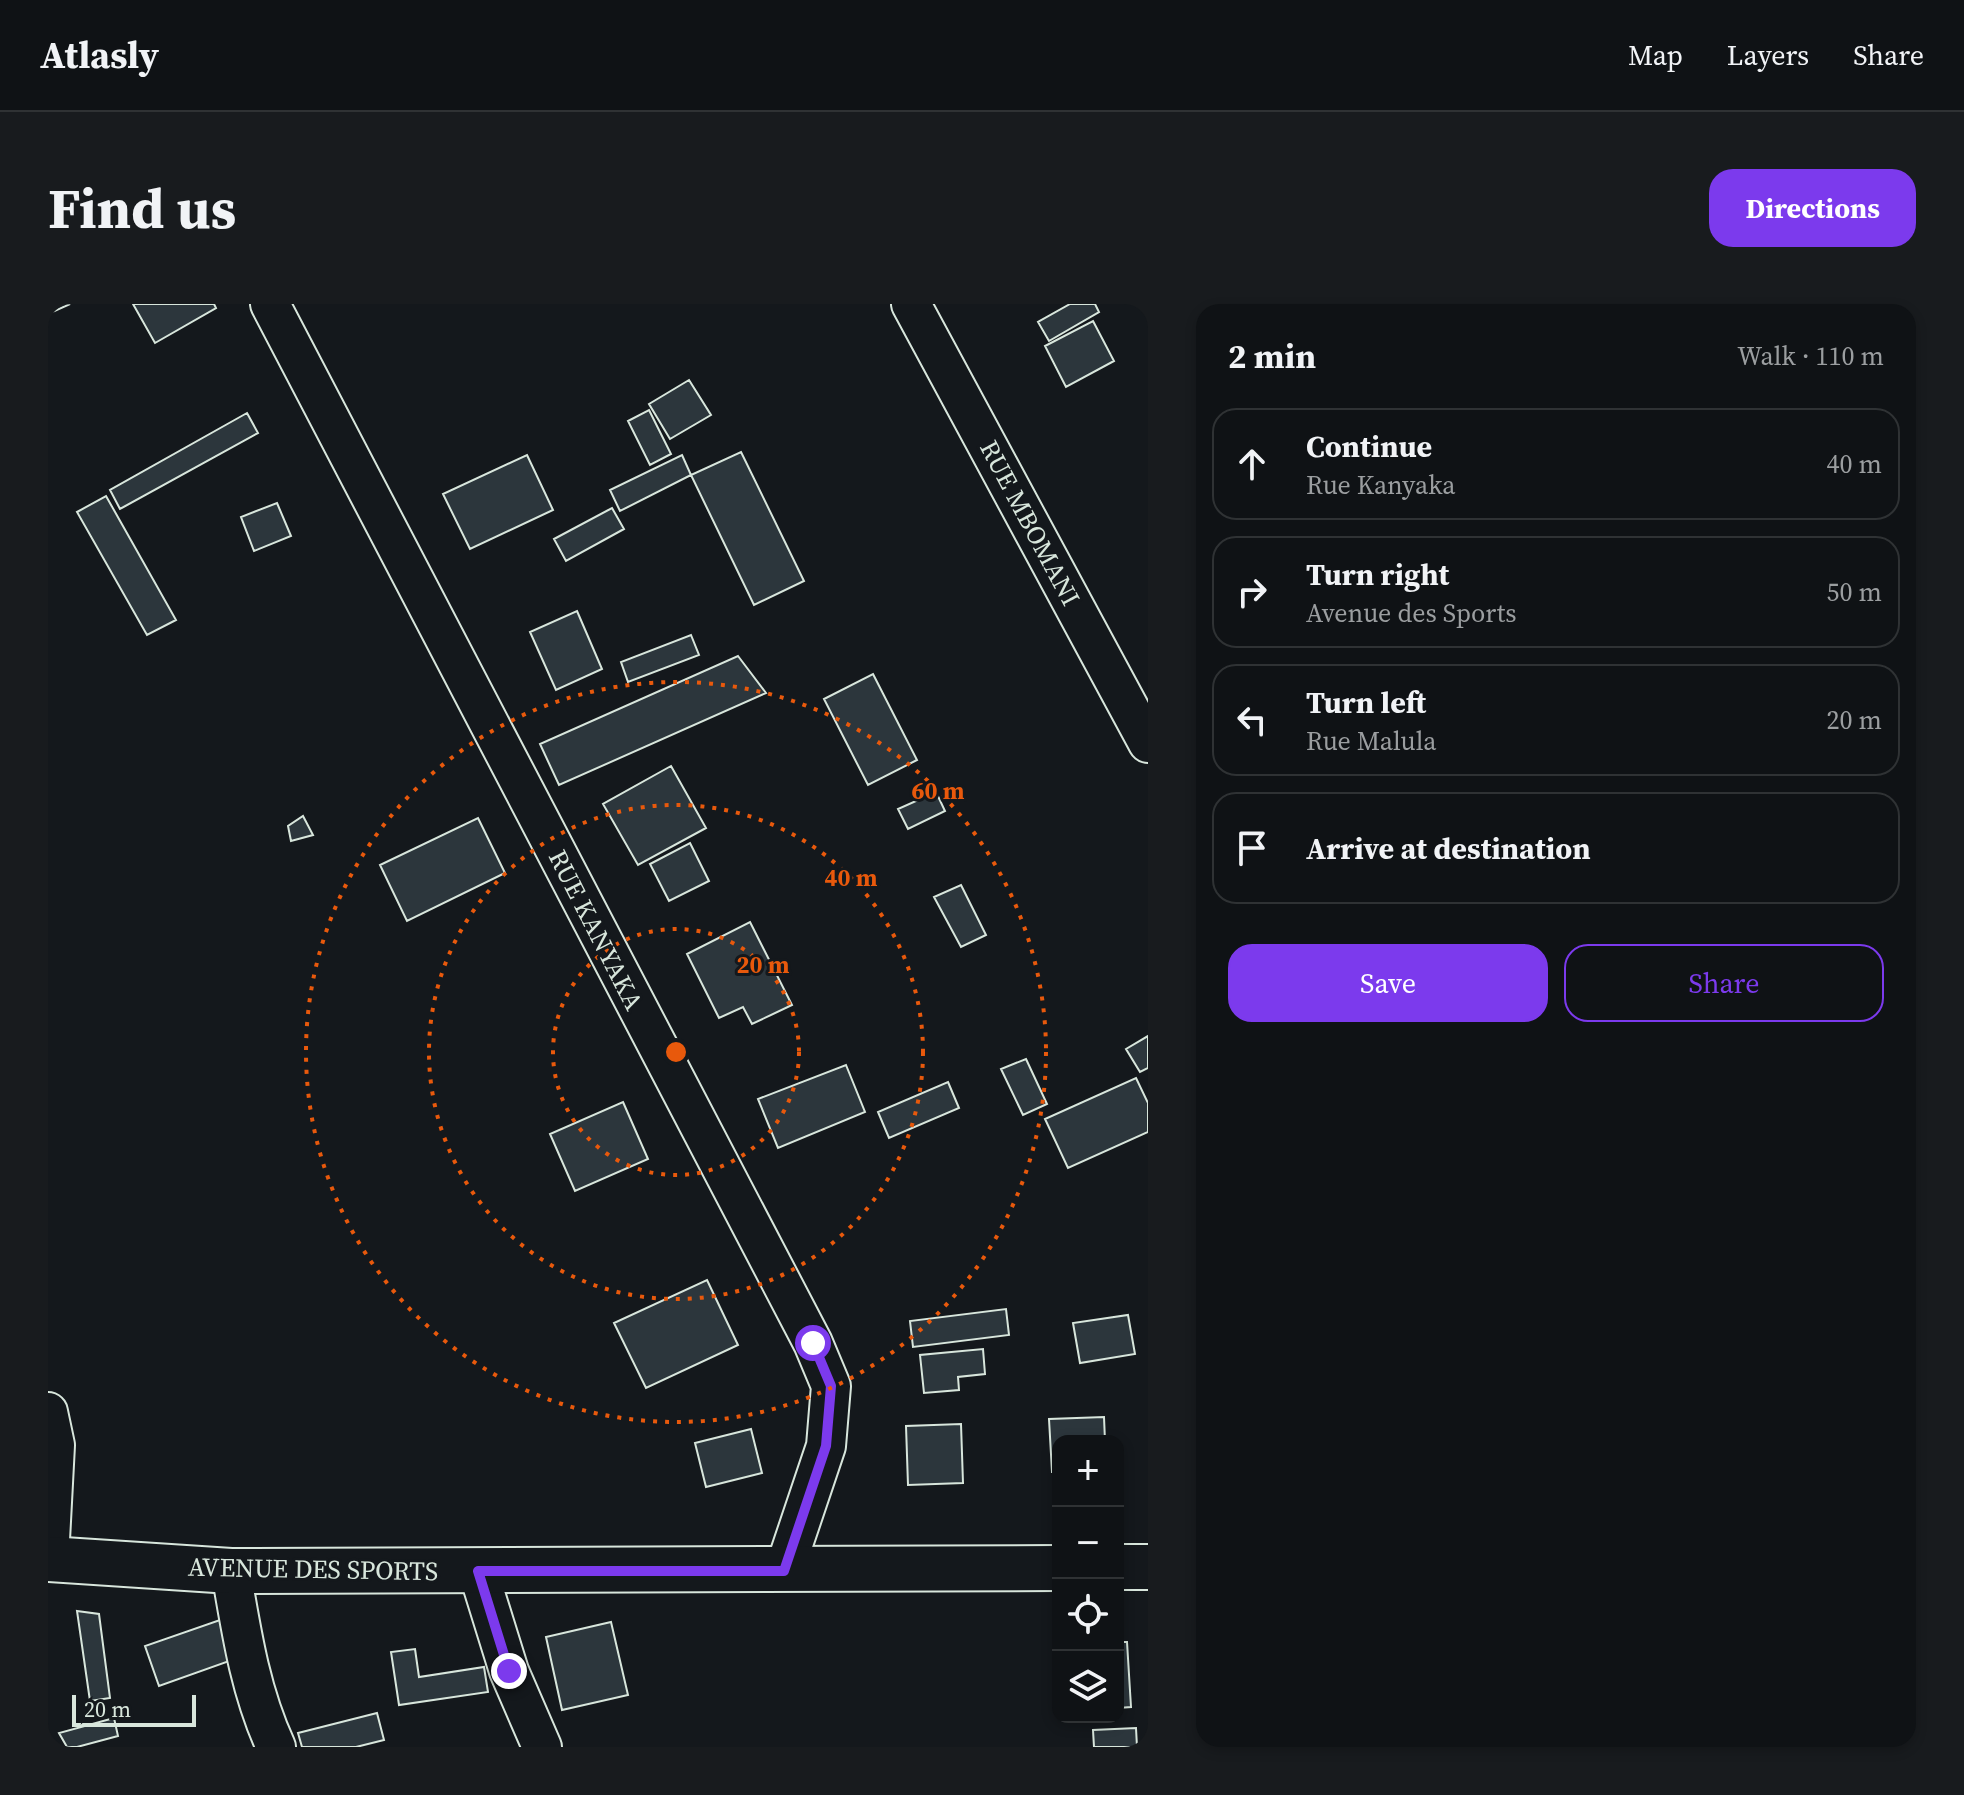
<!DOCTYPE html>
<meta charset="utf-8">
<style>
:root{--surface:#0f1215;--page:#181b1e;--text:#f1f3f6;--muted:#9b9ea0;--line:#2f3234;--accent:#7c3aed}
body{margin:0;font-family:"Source Serif 4",serif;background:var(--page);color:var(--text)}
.controls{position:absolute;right:24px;bottom:24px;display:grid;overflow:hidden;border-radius:16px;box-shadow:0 4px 12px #0003}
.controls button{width:72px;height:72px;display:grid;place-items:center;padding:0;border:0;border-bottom:2px solid var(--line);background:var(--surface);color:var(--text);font:40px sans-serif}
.scale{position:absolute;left:24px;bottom:20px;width:124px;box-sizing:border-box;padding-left:8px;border:4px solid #d8e6dc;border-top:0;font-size:22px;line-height:28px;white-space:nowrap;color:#d8e6dc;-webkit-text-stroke:6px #14181c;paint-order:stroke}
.stop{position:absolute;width:24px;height:24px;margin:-18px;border:6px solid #7c3aed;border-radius:50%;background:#fff}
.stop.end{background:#7c3aed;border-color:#fff;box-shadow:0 2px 8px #0008}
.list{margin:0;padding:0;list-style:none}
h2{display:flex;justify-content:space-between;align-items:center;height:104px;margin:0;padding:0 32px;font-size:34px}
h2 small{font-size:26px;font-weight:400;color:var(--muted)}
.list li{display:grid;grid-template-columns:52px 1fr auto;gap:24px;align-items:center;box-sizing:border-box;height:112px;margin:0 16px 16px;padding:0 16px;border:2px solid var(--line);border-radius:24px}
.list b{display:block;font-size:30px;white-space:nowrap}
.list p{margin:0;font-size:26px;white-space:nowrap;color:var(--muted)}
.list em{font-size:26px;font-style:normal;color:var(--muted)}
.actions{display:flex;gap:16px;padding:24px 32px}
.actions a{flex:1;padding:18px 0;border:2px solid var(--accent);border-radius:24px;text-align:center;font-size:28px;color:var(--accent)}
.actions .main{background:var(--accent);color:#fff}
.icon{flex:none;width:44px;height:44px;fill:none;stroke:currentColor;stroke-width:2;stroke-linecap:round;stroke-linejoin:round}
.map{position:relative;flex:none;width:1100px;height:1443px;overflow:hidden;border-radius:24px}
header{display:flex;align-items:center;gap:48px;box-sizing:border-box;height:112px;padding:0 40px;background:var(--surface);border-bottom:2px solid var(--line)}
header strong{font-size:38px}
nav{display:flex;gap:44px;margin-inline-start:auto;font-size:28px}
.intro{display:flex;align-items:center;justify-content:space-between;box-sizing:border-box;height:192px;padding:0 48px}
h1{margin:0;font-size:56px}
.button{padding:20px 36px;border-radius:24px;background:var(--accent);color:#fff;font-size:28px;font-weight:700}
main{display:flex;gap:48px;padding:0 48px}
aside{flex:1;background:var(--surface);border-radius:24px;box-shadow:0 4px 12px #0003}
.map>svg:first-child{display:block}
.building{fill:#2c363c;stroke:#d8e6dc;stroke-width:2}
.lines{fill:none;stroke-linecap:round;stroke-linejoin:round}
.street-casing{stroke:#d8e6dc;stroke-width:42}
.secondary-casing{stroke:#d8e6dc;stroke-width:48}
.street{stroke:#14181c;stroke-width:38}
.secondary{stroke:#14181c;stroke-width:44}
.route{stroke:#7c3aed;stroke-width:10}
.ring{fill:none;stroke:#e8590c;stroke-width:4;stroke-dasharray:4 8}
.labels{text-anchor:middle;stroke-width:6;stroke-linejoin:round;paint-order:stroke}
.street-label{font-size:26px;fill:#d8e6dc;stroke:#14181c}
.centre{fill:#e8590c;stroke:#14181c;stroke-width:4}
.ring-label{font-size:24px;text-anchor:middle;font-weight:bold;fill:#e8590c;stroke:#14181c;stroke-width:6;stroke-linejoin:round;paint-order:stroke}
</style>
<header>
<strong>Atlasly</strong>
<nav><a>Map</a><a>Layers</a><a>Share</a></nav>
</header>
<div class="intro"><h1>Find us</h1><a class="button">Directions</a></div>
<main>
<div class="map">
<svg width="1100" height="1443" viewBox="0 0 1100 1443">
<rect width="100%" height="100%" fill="#14181c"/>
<path class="building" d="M0 0H22L0 10Z
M85 0H166L168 4 107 39Z
M1022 0H1047L1051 8 1001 37 990 18Z
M1045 17 1066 57 1018 83 997 42Z
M641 76 663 111 622 135 601 100Z
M601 106 623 150 602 161 580 117Z
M199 109 210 129 72 205 62 186Z
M693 148 756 277 706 301 643 171Z
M479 151 505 206 422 245 395 190Z
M634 151 643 171 572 207 562 186Z
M58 192 128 316 99 331 29 208Z
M229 199 243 232 206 247 193 213Z
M564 204 576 225 518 257 506 235Z
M529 307 554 365 508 386 482 328Z
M643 331 651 351 580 378 573 358Z
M690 352 718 389 511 481 492 440Z
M825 370 869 456 820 481 776 395Z
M623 462 658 524 590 561 555 500Z
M888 488 897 507 860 525 850 505Z
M255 512 265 531 243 537 240 522Z
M430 514 457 569 359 617 332 561Z
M642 539 661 577 621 597 602 560Z
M913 581 938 631 913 643 886 593Z
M702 618 744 701 704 720 695 703 671 714 639 650Z
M1100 732V764L1092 768 1078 745Z
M978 755 999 800 975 811 953 765Z
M798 761 817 808 730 844 710 795Z
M1088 774 1100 799V828L1020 864 997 815Z
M900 778 911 804 841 834 830 808Z
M575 798 600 855 527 887 502 830Z
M659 976 690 1041 598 1084 566 1019Z
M958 1005 961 1031 865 1043 862 1017Z
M1080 1011 1087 1050 1032 1059 1025 1019Z
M935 1045 937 1070 910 1073 911 1086 876 1089 872 1051Z
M1056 1113 1057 1137H1010V1168H1004L1001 1115Z
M913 1120 915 1179 860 1181 858 1122Z
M703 1125 714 1169 658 1183 647 1139Z
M29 1307 51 1310 62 1394 42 1397Z
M172 1316 187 1355 111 1382 97 1342Z
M563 1318 580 1391 514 1406 498 1333Z
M1070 1338H1079L1083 1403 1070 1404Z
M367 1345 371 1373 436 1363 440 1388 351 1401 343 1348Z
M329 1409 336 1436 308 1443H254L250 1429Z
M66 1414 70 1432 29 1443H19L11 1429Z
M1088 1424 1089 1443H1046L1045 1426Z"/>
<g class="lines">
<defs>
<path id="street" d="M222 0 765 1039 783 1082 778 1142 736 1267
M863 0 1100 439
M0 1108 7 1141 1 1255
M183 1267C193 1326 202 1387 228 1443
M430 1267 461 1367 494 1443"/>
<path id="secondary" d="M0 1255 183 1267 1010 1264
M1070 1263H1100"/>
</defs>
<use href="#street" class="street-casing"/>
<use href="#secondary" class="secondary-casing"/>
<use href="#street" class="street"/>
<use href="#secondary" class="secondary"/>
</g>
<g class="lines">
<path class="route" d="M461 1367 430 1267H736L778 1142 783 1082 765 1039"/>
</g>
<g class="ring">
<circle cx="628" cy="748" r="123"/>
<circle cx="628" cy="748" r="247"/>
<circle cx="628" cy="748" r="370"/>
</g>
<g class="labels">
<g class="street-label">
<text transform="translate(982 219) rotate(62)" y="9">RUE MBOMANI</text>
<text transform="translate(548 626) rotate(63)" y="9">RUE KANYAKA</text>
<text transform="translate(265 1265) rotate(1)" y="9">AVENUE DES SPORTS</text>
</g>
</g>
<circle cx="628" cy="748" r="12" class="centre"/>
<g class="ring-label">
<text x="890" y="495">60 m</text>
<text x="803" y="582">40 m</text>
<text x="715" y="669">20 m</text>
</g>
</svg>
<div class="controls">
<button>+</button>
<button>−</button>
<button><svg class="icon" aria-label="locate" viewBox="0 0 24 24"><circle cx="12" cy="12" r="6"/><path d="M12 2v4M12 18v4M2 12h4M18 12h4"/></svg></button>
<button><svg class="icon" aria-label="layers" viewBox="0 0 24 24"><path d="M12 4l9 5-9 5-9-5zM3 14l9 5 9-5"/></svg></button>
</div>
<div class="scale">20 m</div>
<div class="stop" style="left:765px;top:1039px"></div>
<div class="stop end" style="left:461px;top:1367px"></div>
</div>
<aside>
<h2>2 min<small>Walk · 110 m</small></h2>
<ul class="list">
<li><svg class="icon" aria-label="ahead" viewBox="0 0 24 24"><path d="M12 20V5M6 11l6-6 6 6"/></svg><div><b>Continue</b><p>Rue Kanyaka</p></div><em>40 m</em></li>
<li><svg class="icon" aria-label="right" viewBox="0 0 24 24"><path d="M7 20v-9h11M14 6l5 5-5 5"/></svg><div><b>Turn right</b><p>Avenue des Sports</p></div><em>50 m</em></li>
<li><svg class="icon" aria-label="left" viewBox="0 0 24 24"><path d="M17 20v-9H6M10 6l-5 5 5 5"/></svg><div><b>Turn left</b><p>Rue Malula</p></div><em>20 m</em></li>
<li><svg class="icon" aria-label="arrive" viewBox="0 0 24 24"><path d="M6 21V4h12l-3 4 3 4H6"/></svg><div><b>Arrive at destination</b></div></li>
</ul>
<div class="actions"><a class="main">Save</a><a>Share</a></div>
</aside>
</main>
